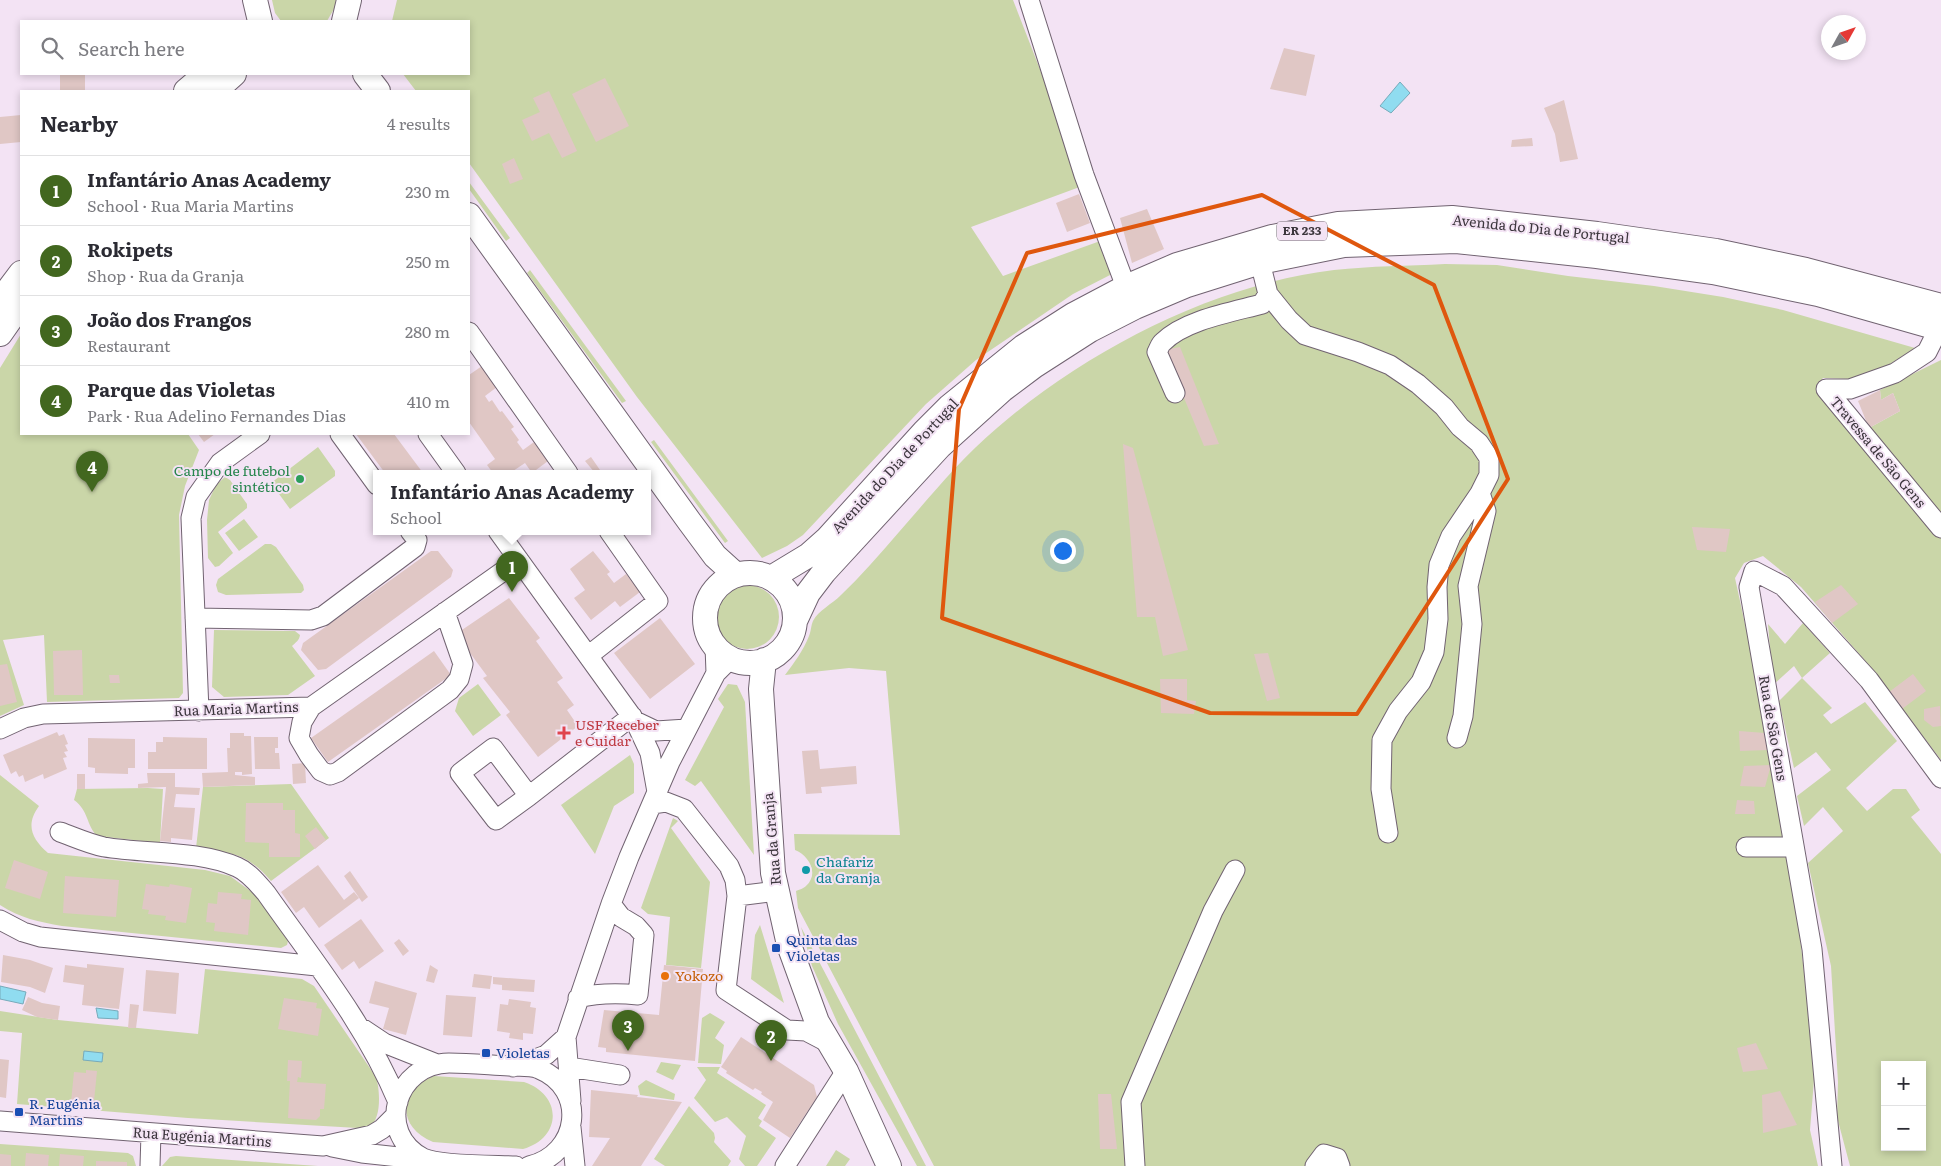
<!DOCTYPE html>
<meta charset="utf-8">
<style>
:root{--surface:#fff;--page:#f7f7f7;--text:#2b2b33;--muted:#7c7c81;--line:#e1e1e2;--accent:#42671f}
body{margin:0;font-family:Literata,serif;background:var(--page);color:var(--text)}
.controls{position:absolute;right:15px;bottom:15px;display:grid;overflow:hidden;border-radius:0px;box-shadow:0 2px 8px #0003}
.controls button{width:45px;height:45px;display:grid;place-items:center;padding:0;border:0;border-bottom:1px solid var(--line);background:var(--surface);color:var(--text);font:25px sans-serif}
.compass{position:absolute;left:1821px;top:15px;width:45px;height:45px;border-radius:50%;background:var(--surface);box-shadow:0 2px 8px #0003;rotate:50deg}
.you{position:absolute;left:1062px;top:550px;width:18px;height:18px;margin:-12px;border:4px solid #fff;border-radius:50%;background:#1a73e8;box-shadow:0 0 0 8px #1a73e833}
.badge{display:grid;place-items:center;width:32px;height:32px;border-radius:50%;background:var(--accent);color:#fff;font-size:16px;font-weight:700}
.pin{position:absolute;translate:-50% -41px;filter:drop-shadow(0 1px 2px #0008)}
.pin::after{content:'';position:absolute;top:26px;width:18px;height:15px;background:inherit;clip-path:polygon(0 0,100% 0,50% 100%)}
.popup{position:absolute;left:373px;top:470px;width:278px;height:65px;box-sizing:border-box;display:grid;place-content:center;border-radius:0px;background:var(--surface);filter:drop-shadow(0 1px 4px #0005);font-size:16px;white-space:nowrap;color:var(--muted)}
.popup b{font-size:19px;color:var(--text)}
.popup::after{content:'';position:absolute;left:50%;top:100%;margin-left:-10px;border:10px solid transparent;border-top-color:var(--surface)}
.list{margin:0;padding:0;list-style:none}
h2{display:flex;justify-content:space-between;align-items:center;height:65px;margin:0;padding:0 20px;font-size:21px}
h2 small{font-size:16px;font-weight:400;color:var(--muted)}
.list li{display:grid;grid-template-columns:32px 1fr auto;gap:15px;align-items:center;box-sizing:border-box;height:70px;padding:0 20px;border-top:1px solid var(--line)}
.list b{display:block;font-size:19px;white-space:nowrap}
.list p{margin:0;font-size:16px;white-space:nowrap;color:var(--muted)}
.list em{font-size:16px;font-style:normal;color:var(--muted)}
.icon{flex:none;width:28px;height:28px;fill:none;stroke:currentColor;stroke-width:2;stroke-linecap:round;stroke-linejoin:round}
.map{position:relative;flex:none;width:1941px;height:1166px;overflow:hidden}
.search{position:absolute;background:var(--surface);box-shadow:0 2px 8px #0003;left:20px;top:20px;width:450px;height:55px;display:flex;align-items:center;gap:12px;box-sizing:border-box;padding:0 18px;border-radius:0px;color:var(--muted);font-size:19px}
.panel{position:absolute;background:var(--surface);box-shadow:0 2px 8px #0003;left:20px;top:90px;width:450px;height:345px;border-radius:0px}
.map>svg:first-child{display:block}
.green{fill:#cad6a8;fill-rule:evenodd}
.water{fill:#90dcf0;stroke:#77aaba}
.building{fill:#e0c7c5}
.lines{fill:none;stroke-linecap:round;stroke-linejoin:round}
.minor-casing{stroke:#716371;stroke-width:21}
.major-casing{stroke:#716371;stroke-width:26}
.minor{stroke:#fff;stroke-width:19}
.major{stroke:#fff;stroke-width:24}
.marked{fill:none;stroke:#df570e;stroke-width:4;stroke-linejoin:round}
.leisure-dot{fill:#2e9e5b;stroke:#f3e3f4;stroke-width:2}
.health-dot{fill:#e0444e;stroke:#f3e3f4;stroke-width:2}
.culture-dot{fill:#0f9aa8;stroke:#f3e3f4;stroke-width:2}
.transit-dot{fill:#1a4fb4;stroke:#f3e3f4;stroke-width:2}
.food-dot{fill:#e8710a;stroke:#f3e3f4;stroke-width:2}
.labels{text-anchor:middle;stroke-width:4;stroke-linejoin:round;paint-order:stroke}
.shield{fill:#f3e3f4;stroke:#736a74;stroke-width:1}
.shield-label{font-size:12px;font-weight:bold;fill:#3c363d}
.street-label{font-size:14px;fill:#3c363d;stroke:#f3e3f4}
.leisure-label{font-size:14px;fill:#27864d;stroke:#f3e3f4;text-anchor:end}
.health-label{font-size:14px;fill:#be3a42;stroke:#f3e3f4;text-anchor:start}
.culture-label{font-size:14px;fill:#0d838f;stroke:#f3e3f4;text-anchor:start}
.transit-label{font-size:14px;fill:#164399;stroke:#f3e3f4;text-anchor:start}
.food-label{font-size:14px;fill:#c56008;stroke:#f3e3f4;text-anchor:start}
</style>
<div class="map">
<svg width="1941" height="1166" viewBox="0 0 1941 1166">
<rect width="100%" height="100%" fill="#f3e3f4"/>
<path class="green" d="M272 0H336L334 9 327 21H281L275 13Z
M397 0H1013L1085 185 971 227 1003 276 1103 240 1112 274 1073 294 976 360 926 404 803 535 787 546 762 558 637 397 469 163V91H416L403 74H469V21H392Z
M469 182 510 238 506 241 469 189Z
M1445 264 1497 265 1568 276 1654 286 1723 297 1783 310 1915 348 1887 366 1849 379 1823 378 1816 386 1941 537V760L1867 663 1801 587 1763 556 1744 563 1735 578 1750 647 1796 903 1815 1067 1810 1130 1818 1166H934L798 908 796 891C799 890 804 888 806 886 820 873 808 855 795 850L794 834 900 835 886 671 849 668 785 675C794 663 803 651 809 636 811 632 811 625 813 621 818 611 833 603 840 596 861 576 880 554 899 532 930 497 960 459 997 428 1087 350 1215 284 1334 270 1371 266 1408 266 1445 264Z
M530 270 626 401 622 403 527 273Z
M21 334V434H188L199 450 185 486 179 515 183 693 179 698 47 702 44 635 3 640 24 705 0 716V368Z
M1941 360V516L1869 428 1900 411 1893 393 1881 400 1880 390Z
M654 440 728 541 725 543 651 442Z
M318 447 335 471V476L290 509 271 483Z
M225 477 230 480 247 504V508L218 532 233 553 219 566 215 567 208 558 207 520 209 500 216 485Z
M244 519 258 537 239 551 225 533Z
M265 544H271L276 547 303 585 304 590 301 593 226 595 218 592 216 585 218 579Z
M715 617a32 32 0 1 1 64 0a32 32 0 1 1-64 0Z
M1803 623 1830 653 1802 678 1832 708 1823 715 1831 724 1865 702 1897 741 1846 788 1867 811 1893 789H1906L1920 810 1911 817 1941 854V1166H1850L1837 1117 1838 1082 1831 966 1808 863 1843 831 1823 807 1804 826 1797 796 1831 770 1816 752 1794 768 1779 701 1802 678 1794 666 1773 685 1768 624 1785 644ZM1885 1065H1922V1147H1885Z
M214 630 295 631 300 635C299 641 296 642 292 646L315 676 288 695 224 697 212 687Z
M478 684 501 715 473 736 455 711 459 698Z
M728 684 737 685 745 702 754 855 701 781 695 786 685 780 724 707 718 699Z
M630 755 634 764V793L614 806 595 854 561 805Z
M0 775 39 806C25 825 32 839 48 853L205 870 230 876 256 895 288 941 287 945 281 948 62 926C39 922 20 918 0 905Z
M291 784 329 838 271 881C246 852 231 853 196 848L203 787Z
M148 788 163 789 160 843 97 836C86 825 89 811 74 800L77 789Z
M673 818 678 821 671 828 710 882 701 968 666 965 670 917 648 914 641 908Z
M760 925 784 1003 751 979 755 935Z
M801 927 926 1166H917L838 1024 812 966Z
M205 969 302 979 314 986 376 1077C380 1089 382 1120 369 1127 366 1128 361 1128 358 1128L188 1118 17 1104 22 1033 0 1031V1011L58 1020 198 1034Z
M710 1013 725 1022 715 1038 724 1045 721 1064 698 1063 702 1018Z
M661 1062 681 1065 673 1080 656 1072Z
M697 1067H720L717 1073 766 1105 758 1118 762 1121 759 1126 776 1138 757 1166H745L739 1159 746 1136 727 1117 715 1122 694 1098 706 1080Z
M434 1076 524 1082C563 1095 562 1138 523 1149L433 1142C397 1127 397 1090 434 1076Z
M646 1080 675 1094 674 1100 640 1095 638 1086Z
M689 1106 714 1133 715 1138 714 1142 731 1161 728 1166H665L654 1159Z
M0 1144 128 1153 133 1156 136 1166H0Z
M836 1150 850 1159 845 1166H826Z
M176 1156 318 1166H162L170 1157Z"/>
<path class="water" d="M1400 82 1410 93 1391 113 1380 106Z
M0 986 26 992 23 1004 0 999Z
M96 1008 118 1011V1019L98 1018Z
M84 1051 103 1053 102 1062 83 1060Z"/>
<path class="building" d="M1284 48 1315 55 1306 96 1270 89Z
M85 74V91H60V75Z
M605 78 629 126 596 142 572 94Z
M549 91 577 151 562 158 549 133 532 141 522 120 540 112 533 98Z
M1564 100 1578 159 1560 162 1555 134 1544 108Z
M21 115V142L0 144V117Z
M1532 138 1533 146 1511 147 1512 140Z
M514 158 523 179 510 184 502 164Z
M1079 194 1090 223 1067 232 1056 203Z
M1147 209 1164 249 1132 263 1120 218Z
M1180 347 1219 444 1204 446 1164 350Z
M482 366 497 387 485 396 489 402 492 400 500 412 502 411 514 427 511 429 519 440 517 442 523 450 534 442 548 461 532 473 525 463 510 473H493L487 465 495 459 469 422V375Z
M1880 390 1881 400 1893 393 1900 411 1869 428 1858 401Z
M198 434H215L204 442Z
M356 434H394L423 473H385Z
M1123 444 1133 448 1188 650 1163 656 1155 617H1137Z
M591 457 600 470 595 473 585 461Z
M1692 527 1730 529 1726 552 1697 550Z
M431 551H438L453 570 451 577 326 669 318 670 301 650 303 643Z
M593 551 610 572 607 574 614 583 626 574 640 592 620 607 615 601 591 620 574 598 585 590 570 569Z
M1841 585 1858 604 1832 623 1815 602Z
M509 598 540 638 536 641 563 678 557 682 574 705 567 710 578 726 538 757 506 715 510 712 483 678 487 676 456 634Z
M660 618 695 664 650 699 614 653Z
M82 650 83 695H54L53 651Z
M434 651 451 675 328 762 311 738Z
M1268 653 1280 698 1267 701 1254 654Z
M7 664 17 702 0 706V665Z
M1913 674 1926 691 1902 709 1889 692Z
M109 675H119L120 683H110Z
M1160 679H1187V700L1196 701 1194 714 1161 713Z
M1940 706 1941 726 1933 727 1924 720V709Z
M1739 731 1765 733 1768 750 1740 751Z
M57 732 59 736 64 734 68 744 65 745 68 751 64 752 67 757 63 758 67 769 44 779 43 774 25 782 23 775 19 777 16 771 11 774 3 755Z
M230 733H244V736H251L252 774 242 775V772H235V775L255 777V785L203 787 202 773 228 772 227 748H230Z
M163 737 207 738V769H148V752H156V742H163Z
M254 737H278V748H275V753H279L280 769H255Z
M88 738 135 739V768H128V774L95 773V768L88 767Z
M818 750 820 769 856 766 857 784 821 787 822 793 806 794 802 751Z
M305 763 306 783 293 784 292 764Z
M1771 765 1765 787 1740 786 1744 766Z
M147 773H175V787L200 788 199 795 176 794 174 807 195 808 192 840 171 838V842L160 841 166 787 138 788V784L148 783Z
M77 774H85V789H77Z
M1737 800 1754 801 1755 814H1735Z
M246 803H283V810H295V833L300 834V857H269V843L245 842Z
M316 827 326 840 315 849 305 836Z
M14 860 48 872 40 899 5 888Z
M318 865 344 900 354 892 359 898 319 928 304 907 296 913 281 892Z
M350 871 368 897 362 902 344 876Z
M65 876 119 880 116 917 63 913Z
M146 884 169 887 170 884 192 888 186 923 165 920 166 916 148 914 149 910 142 909Z
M218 892 242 894 241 899 251 900 248 935 214 931 215 923 206 922 208 903 217 904Z
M361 919 384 951 359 969 354 961 342 970 324 945Z
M399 939 409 951 403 956 394 943Z
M3 955 30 960 53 968 45 993 30 987 1 982Z
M87 964 124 968 119 1009 82 1005 84 985 63 982 65 965 87 968Z
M430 965 438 970 434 983 426 981Z
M664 965 703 969 695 1061 606 1052V1048L598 1047 604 1010 659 1015Z
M146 970 179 973 176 1014 143 1011Z
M474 974 492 976 490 989 472 987Z
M493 977 535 980 534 992 502 990V985L493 984Z
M375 981 417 993 406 1035 383 1029 389 1008 369 1003Z
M446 995 476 997 472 1037 443 1035Z
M28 997 42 1003 60 1006 58 1020 37 1017 22 1010Z
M284 998 317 1003 316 1008 322 1009 318 1036 278 1029Z
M509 999 531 1002 530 1007 536 1008 533 1034 523 1033V1040L509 1038 510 1033 497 1031 500 1004 508 1005Z
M130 1004 139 1005 136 1028H128Z
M741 1037 814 1085 817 1097 790 1138 763 1120 773 1102 761 1094 762 1092 755 1088 753 1090 726 1073 727 1071 721 1067Z
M1756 1043 1768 1069 1743 1072 1737 1048Z
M0 1059 9 1060 6 1098 0 1097Z
M288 1060 302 1061 301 1078 298 1077 297 1082 326 1084 324 1109H320V1116L316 1120 288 1118 290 1081H287Z
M86 1070 97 1071 94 1101 91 1104 71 1102 74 1072 86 1073Z
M591 1090 638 1095 637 1097 682 1102 641 1166H592L610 1138 589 1137Z
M1780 1091 1797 1125 1763 1133 1762 1095Z
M1098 1094H1111L1117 1149H1100Z
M26 1153 49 1155 48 1166H25Z
M0 1154 11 1155V1166H0Z
M60 1154 84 1156 83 1166H59Z
M96 1161 127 1162V1166H96Z"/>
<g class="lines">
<defs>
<path id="minor" d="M1029 0 1084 175 1126 287
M1268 294 1289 320 1305 335 1358 352 1390 365 1418 384 1444 407 1460 427 1479 443 1489 458V475L1480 493 1451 536 1439 565 1437 587 1438 619 1434 652 1421 682 1398 711 1382 740 1381 789 1388 833
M1939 328 1927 352 1895 373 1850 389H1826L1941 528
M469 332 568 473
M1175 393 1157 352C1159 349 1160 344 1163 342 1185 320 1232 312 1262 304L1268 294 1260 262
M340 434 377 485
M428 434 456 473
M498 531 635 721 656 731 687 729
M195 618 311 620 323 616 415 547 417 540 410 531
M715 646 716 673
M588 656 658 601 609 531
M311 707 302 722 299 738 309 755 321 771 330 775 338 772 450 690 459 679 463 664 445 612
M199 711 191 518 196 497 220 463 260 434
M635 721 650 753 657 792
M0 729 24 718 43 714 311 707 519 560
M1457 738 1463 716 1472 624 1468 586 1486 511 1480 493
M493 748 529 796 496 820 460 773Z
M529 796 632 716
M652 804 666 802 684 809 729 866 735 880 737 896 726 990 787 1030 806 1031 829 1043
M60 832C74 837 89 844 104 847 146 854 198 850 237 867 249 872 258 884 266 893 313 960 366 1025 398 1102
M1746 847H1794
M737 896 777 891
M0 920 23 932 40 937 317 966
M578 998C598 993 617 993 638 995L644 935 636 926 621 917 611 904
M363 1029 384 1043 437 1064
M566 1037 571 1101
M513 1067 546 1055 566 1037 611 904 629 857 657 792 670 762 716 673 731 658
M569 1067 620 1075
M0 1121 323 1146 372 1135 382 1129 396 1115
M571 1127 575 1166
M332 1147 362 1153 426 1160
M150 1166 151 1133
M516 1166C494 1165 441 1166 423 1158 375 1133 395 1064 449 1063 469 1063 489 1065 509 1066 520 1067 530 1065 539 1069 588 1089 580 1154 529 1166
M785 1166 846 1071
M1135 1166 1131 1102 1213 911 1235 870
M1315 1166 1324 1154 1337 1158 1340 1166
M1832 1166 1812 949 1749 587 1754 571 1783 586 1869 680 1941 778"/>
<path id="major" d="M255 0 260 21
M344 21 349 0
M365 74 378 91
M186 91 206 74
M215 91 234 74
M469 215 689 521 715 556 736 575
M0 301 21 273
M0 334 21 304
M705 618a45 45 0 1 1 90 0a45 45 0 1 1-90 0Z
M771 578 809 555 827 539 924 432 950 406 1023 347 1073 315 1126 287 1177 265 1272 237 1338 224 1452 218 1597 234 1716 251 1806 270 1941 306
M795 621 808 593 824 572 940 446 1002 390 1034 366 1090 330 1135 307 1187 285 1260 262 1344 245 1456 241 1597 256 1713 272 1818 294 1941 329
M764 660 761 689 773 873 789 945 817 1022 846 1071 889 1166"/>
</defs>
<use href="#minor" class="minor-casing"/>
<use href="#major" class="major-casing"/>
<use href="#minor" class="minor"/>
<use href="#major" class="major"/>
</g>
<path class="marked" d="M1262 195 1434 285 1508 479 1357 714 1210 713 942 618 959 409 1027 253Z"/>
<circle class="leisure-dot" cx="300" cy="479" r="5"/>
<path class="health-dot" d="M561.5 725.5h5v5h5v5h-5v5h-5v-5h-5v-5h5z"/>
<circle class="culture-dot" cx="806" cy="870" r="5"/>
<g class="transit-dot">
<rect x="771" y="943" width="10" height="10" rx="2.5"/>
<rect x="481" y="1048" width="10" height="10" rx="2.5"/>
<rect x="14" y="1107" width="10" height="10" rx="2.5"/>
</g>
<circle class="food-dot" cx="665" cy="976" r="5"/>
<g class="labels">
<rect class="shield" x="1277" y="221.5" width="50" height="19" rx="4"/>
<g class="shield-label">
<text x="1302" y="235">ER 233</text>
</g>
<g class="street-label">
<text transform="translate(1541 229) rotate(6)" y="5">Avenida do Dia de Portugal</text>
<text transform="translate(1878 452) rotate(50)" y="5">Travessa de São Gens</text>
<text transform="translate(895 466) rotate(-47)" y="5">Avenida do Dia de Portugal</text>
<text transform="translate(236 709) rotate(-2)" y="5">Rua Maria Martins</text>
<text transform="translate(1773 728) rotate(80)" y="5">Rua de São Gens</text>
<text transform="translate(772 839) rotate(-95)" y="5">Rua da Granja</text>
<text transform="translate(202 1137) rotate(4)" y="5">Rua Eugénia Martins</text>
</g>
<g class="leisure-label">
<text x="290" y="476">Campo de futebol<tspan x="290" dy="16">sintético</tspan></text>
</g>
<g class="health-label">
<text x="575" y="730">USF Receber<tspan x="575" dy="16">e Cuidar</tspan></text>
</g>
<g class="culture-label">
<text x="816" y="867">Chafariz<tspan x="816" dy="16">da Granja</tspan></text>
</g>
<g class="transit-label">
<text x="786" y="945">Quinta das<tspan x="786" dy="16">Violetas</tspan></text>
<text x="496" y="1058">Violetas</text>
<text x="29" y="1109">R. Eugénia<tspan x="29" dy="16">Martins</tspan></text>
</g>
<g class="food-label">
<text x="675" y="981">Yokozo</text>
</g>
</g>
</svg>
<div class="controls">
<button>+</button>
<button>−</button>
</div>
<svg class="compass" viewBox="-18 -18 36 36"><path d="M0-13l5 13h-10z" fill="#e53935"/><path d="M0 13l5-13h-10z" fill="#7c7c81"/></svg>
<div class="you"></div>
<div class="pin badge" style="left:512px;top:592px">1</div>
<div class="popup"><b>Infantário Anas Academy</b>School</div>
<div class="pin badge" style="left:771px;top:1061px">2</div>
<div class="pin badge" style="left:628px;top:1051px">3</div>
<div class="pin badge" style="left:92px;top:492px">4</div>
<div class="search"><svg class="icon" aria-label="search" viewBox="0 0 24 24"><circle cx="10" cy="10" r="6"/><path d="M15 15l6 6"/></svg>Search here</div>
<section class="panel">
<h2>Nearby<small>4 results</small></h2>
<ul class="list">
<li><span class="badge">1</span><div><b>Infantário Anas Academy</b><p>School · Rua Maria Martins</p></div><em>230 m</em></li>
<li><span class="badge">2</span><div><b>Rokipets</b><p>Shop · Rua da Granja</p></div><em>250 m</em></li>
<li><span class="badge">3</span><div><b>João dos Frangos</b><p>Restaurant</p></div><em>280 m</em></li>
<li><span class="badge">4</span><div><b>Parque das Violetas</b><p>Park · Rua Adelino Fernandes Dias</p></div><em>410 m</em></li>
</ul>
</section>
</div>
